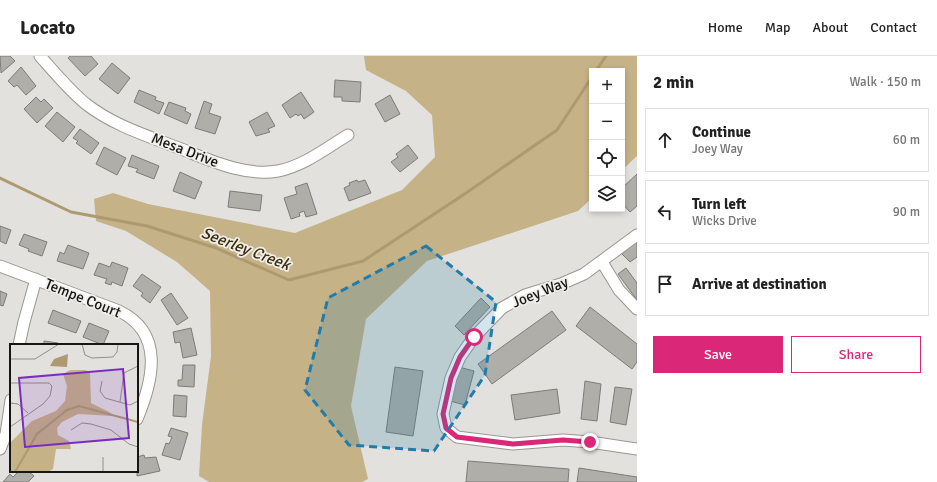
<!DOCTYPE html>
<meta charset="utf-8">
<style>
:root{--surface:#fff;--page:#f6f6f6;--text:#222;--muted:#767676;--line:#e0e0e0;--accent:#db2777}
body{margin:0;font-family:Signika,sans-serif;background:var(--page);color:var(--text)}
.controls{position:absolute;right:12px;top:12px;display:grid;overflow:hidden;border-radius:0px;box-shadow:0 2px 6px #0003}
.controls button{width:36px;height:36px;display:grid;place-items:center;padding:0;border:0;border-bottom:1px solid var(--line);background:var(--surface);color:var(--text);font:20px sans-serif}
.stop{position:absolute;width:12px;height:12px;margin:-9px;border:3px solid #db2777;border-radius:50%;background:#fff}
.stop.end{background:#db2777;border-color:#fff;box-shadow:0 1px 4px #0008}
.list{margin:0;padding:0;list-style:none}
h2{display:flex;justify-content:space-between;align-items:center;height:52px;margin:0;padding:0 16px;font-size:17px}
h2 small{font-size:13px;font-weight:400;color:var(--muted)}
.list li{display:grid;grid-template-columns:26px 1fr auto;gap:12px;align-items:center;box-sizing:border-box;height:64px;margin:0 8px 8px;padding:0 8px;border:1px solid var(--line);border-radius:0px}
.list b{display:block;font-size:15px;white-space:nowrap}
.list p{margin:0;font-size:13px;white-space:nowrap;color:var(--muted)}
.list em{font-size:13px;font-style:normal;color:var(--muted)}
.actions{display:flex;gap:8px;padding:12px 16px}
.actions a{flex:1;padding:9px 0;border:1px solid var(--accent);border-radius:0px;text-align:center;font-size:14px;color:var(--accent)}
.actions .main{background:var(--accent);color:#fff}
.icon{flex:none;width:22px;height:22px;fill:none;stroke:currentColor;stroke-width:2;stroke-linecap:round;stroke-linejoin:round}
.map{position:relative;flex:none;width:637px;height:426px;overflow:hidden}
header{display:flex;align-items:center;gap:24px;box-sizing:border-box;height:56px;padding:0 20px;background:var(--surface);border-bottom:1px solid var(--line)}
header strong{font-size:19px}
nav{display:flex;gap:22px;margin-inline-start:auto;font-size:14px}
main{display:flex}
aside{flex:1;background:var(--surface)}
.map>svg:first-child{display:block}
.forest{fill:#c5b287}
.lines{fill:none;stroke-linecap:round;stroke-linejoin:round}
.stream{stroke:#ad9a70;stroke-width:3}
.building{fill:#afaea9;stroke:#7d7c78}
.minor-casing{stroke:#999793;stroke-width:13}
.minor{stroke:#fff;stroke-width:11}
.route{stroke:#db2777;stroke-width:5}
.marked{fill:#217caa;fill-opacity:0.2;stroke:#217caa;stroke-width:3;stroke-dasharray:8 5;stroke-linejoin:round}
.labels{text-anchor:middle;stroke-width:3.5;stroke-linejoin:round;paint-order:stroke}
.street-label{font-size:15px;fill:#171615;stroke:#f0eeea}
.water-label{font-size:16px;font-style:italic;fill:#3d2f0b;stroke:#f0eeea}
.inset-river{fill:none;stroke:#ad9a70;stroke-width:2}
.inset-road{fill:none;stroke:#91908d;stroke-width:1}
.view{fill:#7b2cbf;fill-opacity:0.15;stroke:#7b2cbf;stroke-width:2}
.inset-edge{fill:none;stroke:#171615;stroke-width:2}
</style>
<header>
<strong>Locato</strong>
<nav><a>Home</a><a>Map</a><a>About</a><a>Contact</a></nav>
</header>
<main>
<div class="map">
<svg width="637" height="426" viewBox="0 0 637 426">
<rect width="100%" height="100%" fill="#e3e1dd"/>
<path class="forest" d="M364 0H637V100L622 114V15H592V142L578 155 427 205 366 263 351 350 368 423 362 426H209L199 420 202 369 211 300 210 235 177 206 126 175 96 165 94 143 113 137 148 148 295 177 402 134 435 101 432 59 406 35 366 14Z"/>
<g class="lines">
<path class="stream" d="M596 15 606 0
M0 122 71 156 147 170 216 192 289 224 363 205 466 137 557 74 592 21"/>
</g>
<path class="building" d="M0 0H10L15 5 1 17Z
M70 0H91L98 8 85 20 68 2Z
M112 7 130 22 118 38 99 23Z
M21 11 36 30 26 39 17 29 14 31 8 25Z
M335 24 361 26 360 46 342 45V41H334Z
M139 34 156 41 155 44 164 47 159 58 134 46Z
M301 36 314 56 304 63 301 58 298 60 296 58 290 62 282 49Z
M390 39 400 58 385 66 375 48Z
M36 41 41 46 44 43 53 52 37 67 24 53Z
M204 45 212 48 209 57 221 61 215 78 195 72Z
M169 46 186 52 185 55 191 58 187 68 164 58Z
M57 56 75 71 63 86 45 70Z
M267 56 275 70 268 73 270 76 256 80 249 66Z
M80 73 99 87 91 98 76 87 78 85 73 82Z
M408 89 418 102 400 116 391 106 398 101 396 98Z
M104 91 126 102 117 119 96 108Z
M132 99 159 110 154 123 136 116 138 113 128 110Z
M180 116 202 126 195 143 173 135Z
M637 118V150L630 156 622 147V132Z
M357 124 358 126 365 124 371 137 349 145 344 132 350 129 349 127Z
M307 127 317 158 306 161 304 155 299 157 300 160 291 163 284 142 297 138 295 131Z
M230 135 262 139 260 155 228 151Z
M0 170 11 174 6 188 0 185Z
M24 178 47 186 42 200 28 195 29 193 19 189Z
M637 186V201L630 206 621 197Z
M68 189 89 197 83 213 57 205 60 196 64 198Z
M112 206 128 212 122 230 112 226 111 229 105 227 107 223 94 219 99 207 110 211Z
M626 212 637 227V244L618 218Z
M142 218 161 231 150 247 141 240 143 237 133 230Z
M0 235 7 238 3 250 0 249Z
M171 237 188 262 177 269 161 244Z
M481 242 490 251 464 279 455 270Z
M590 251 637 288V306L632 313 576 270Z
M53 254 81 265 76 277 48 267Z
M552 255 566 274 492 328 478 308Z
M89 267 109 275 103 289 83 281Z
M191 272 197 299 183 302 180 286 175 287 173 276Z
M44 285 58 287V289H44Z
M183 309H195L194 331 178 330V324H182Z
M395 311 423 315 413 380 386 376Z
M459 311 474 315 465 349 450 345Z
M585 325 601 328 597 365 581 363Z
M615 331 632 333 626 369 610 366Z
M557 333 560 357 515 364 511 339Z
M174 339 187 340 186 361 173 360Z
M171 372 188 377 180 404 162 399 166 387 169 388 172 381 168 380Z
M144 399 145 402 156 401 160 415 137 420V401Z
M468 405 569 413 568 426H466Z
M579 412 637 421V426H577Z
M19 415H28L34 420 28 426H3L10 418 13 421Z"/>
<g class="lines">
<defs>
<path id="minor" d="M40 0C55 17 69 34 86 48 113 69 145 79 176 91 208 103 243 121 278 115 304 110 326 92 348 79
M637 179 584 218 561 228 525 239 502 252 474 281 460 301 451 322 443 358 446 372 457 381 513 388 563 384 590 386 637 393
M602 206 619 234 637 253
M0 210 119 255C165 277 153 325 137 363
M19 289 24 266 36 223
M0 393 6 378 11 344"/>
</defs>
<use href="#minor" class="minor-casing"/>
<use href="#minor" class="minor"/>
</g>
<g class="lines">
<path class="route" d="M474 281 460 301 451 322 443 358 446 372 457 381 513 388 563 384 590 386"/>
</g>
<path class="marked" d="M426 190 496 246 485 319 434 395 349 389 305 334 328 242Z"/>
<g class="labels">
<g class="street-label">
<text transform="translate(185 94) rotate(21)" y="5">Mesa Drive</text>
<text transform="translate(540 236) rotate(-22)" y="5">Joey Way</text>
<text transform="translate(83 242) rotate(22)" y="5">Tempe Court</text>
</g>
<g class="water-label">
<text transform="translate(246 192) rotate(21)" y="6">Seerley Creek</text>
</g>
</g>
<g transform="translate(10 288)">
<rect width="128" height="128" fill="#e3e1dd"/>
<path d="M60 26H76L80 29 81 59 101 69 102 72 68 70 52 78 47 84 48 91 59 97 61 105H46L43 125 38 128H0V99L22 77 46 67 55 57 57 42 53 30Z" fill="#c5b287"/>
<path d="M58 10 57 23 40 22 44 15Z" fill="#ad9a70"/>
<path class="inset-river" d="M5 128 27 90 57 66 69 62 128 78"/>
<path class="inset-road" d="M72 0 75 11 82 14 103 13 107 8 108 0M0 15H25L49 0M128 23V3M92 37 90 47 95 54 120 61 128 57M0 39H39L42 42 40 52 33 60 0 83M110 58 114 29 128 22M0 59 8 60 18 69M61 86 72 79 81 80 101 86 119 100 128 103M93 113V128"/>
<path class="view" d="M113 25 119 94 15 103 9 34Z"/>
<rect width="128" height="128" class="inset-edge"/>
</g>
</svg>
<div class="controls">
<button>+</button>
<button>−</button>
<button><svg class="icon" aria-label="locate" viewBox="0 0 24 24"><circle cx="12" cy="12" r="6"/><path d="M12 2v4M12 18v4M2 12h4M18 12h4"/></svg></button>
<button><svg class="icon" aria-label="layers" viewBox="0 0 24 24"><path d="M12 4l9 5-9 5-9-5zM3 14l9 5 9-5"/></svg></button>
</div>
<div class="stop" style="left:474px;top:281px"></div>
<div class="stop end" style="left:590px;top:386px"></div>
</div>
<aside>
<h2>2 min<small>Walk · 150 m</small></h2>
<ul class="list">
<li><svg class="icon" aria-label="ahead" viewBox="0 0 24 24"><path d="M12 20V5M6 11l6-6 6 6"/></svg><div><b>Continue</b><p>Joey Way</p></div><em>60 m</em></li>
<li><svg class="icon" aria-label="left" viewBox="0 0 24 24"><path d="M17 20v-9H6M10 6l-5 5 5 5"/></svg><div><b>Turn left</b><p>Wicks Drive</p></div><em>90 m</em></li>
<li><svg class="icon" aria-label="arrive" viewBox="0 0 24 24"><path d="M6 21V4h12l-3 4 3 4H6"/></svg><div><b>Arrive at destination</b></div></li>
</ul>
<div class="actions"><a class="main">Save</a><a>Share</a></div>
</aside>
</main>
